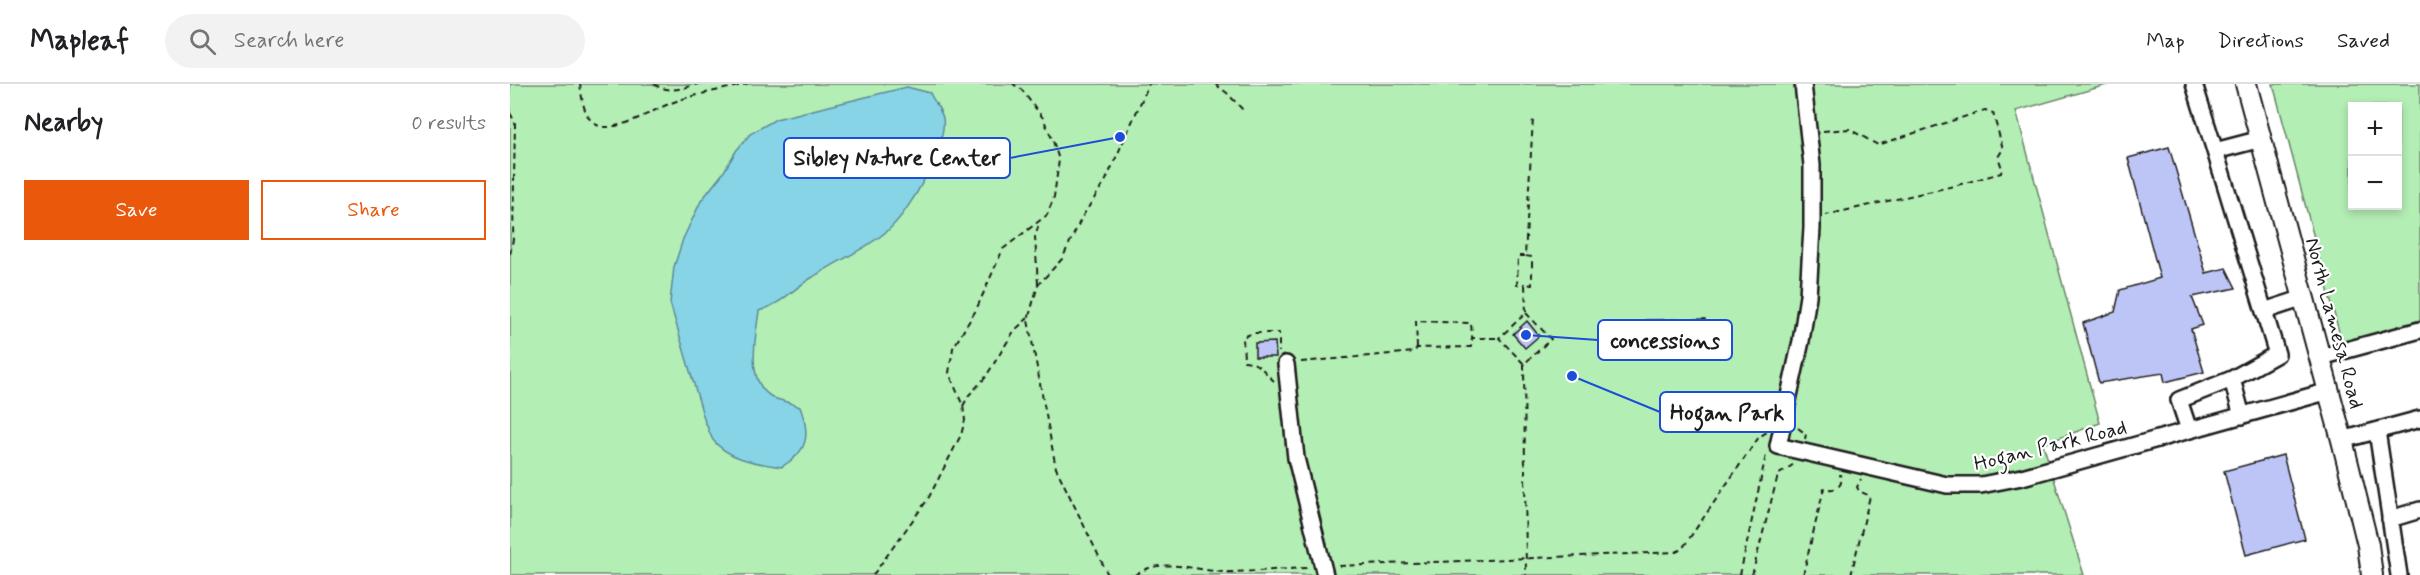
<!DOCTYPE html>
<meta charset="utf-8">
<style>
:root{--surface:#fff;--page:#f2f2f2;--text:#202124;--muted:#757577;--line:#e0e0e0;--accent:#ea580c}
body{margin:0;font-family:Mynerve,sans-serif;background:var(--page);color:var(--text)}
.controls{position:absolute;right:18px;top:18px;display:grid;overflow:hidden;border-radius:0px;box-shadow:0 3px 9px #0003}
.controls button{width:54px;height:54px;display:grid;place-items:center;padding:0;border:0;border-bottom:2px solid var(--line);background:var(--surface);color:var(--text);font:30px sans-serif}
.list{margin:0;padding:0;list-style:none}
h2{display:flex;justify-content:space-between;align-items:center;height:78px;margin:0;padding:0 24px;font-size:26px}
h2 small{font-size:20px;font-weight:400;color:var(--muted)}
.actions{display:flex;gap:12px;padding:18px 24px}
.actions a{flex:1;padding:14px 0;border:2px solid var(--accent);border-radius:0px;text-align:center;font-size:21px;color:var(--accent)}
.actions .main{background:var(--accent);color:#fff}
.icon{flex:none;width:33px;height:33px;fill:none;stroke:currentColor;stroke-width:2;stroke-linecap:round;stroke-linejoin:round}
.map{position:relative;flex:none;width:1910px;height:491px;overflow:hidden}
header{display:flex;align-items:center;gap:36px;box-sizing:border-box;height:84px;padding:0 30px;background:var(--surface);border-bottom:2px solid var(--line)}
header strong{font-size:28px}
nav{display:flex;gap:33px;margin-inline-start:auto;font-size:21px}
.search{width:420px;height:54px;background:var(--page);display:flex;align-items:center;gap:15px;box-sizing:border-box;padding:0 21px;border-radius:33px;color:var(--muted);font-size:22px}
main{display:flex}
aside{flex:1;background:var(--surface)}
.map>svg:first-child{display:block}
.green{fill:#b3eeb4;stroke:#688568;stroke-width:1.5;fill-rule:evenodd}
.water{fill:#87d4e7;stroke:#5c8a96;stroke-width:1.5}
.building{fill:#bdc5f7;stroke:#1c1c1c;stroke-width:1.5}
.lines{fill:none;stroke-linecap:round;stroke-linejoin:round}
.minor-casing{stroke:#1c1c1c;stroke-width:20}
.major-casing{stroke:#1c1c1c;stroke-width:24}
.path{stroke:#1c1c1c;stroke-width:2;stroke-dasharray:6 4.5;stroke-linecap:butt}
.minor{stroke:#fff;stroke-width:15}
.major{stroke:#fff;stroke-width:20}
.labels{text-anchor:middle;stroke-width:4.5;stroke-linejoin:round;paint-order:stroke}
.street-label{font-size:21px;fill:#1c1c1c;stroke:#fff}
.leader{fill:none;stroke:#1d4ed8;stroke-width:2}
.callout-dot{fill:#1d4ed8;stroke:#fff;stroke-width:2}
.callout{fill:#fff;stroke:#1d4ed8;stroke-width:2}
.callout-label{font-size:22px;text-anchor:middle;font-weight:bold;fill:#1c1c1c}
</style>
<header>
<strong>Mapleaf</strong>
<div class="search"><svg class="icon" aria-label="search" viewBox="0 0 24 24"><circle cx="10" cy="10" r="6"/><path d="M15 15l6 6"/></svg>Search here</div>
<nav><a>Map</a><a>Directions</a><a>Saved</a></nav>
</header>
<main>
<aside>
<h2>Nearby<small>0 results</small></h2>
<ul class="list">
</ul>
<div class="actions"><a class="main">Save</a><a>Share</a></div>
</aside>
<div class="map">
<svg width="1910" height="491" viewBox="0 0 1910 491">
<rect width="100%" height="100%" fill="#fff"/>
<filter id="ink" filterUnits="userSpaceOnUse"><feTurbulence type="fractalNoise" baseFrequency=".0167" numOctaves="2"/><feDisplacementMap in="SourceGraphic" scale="12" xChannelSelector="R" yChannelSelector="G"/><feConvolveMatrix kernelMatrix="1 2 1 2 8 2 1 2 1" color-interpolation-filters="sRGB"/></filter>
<g filter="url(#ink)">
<path class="green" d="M0 0H1600L1506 27 1590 339 1533 360 1574 491H0Z
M1763 0H1910V236L1832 259ZM1842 22H1888V122H1842Z"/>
<path class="water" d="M397 3 420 9C423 16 431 26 433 34 437 63 399 129 377 147 355 166 327 177 303 193 282 205 274 219 249 227 246 252 234 300 264 314 272 317 281 319 290 323 301 351 298 368 271 383 247 379 219 376 203 356 200 351 198 343 195 338L160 219 164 183 173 155 191 117 213 89 226 67 240 50 266 35Z"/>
<path class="building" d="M1659 63 1696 189 1716 184 1726 204 1682 213 1693 241 1681 245 1694 288 1655 298 1653 289 1589 299 1573 239 1605 228 1610 206 1650 194 1618 74Z
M1195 235 1196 256 1135 254V236Z
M1017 237 1029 252 1015 264 1003 250Z
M765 258 766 273H745V259Z
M1773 371 1795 455 1736 471 1714 387Z"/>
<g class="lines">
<defs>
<path id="minor" d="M1293 0 1302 81V144L1298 212 1291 257 1268 362 1437 401H1471L1512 393 1819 307
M1684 0 1705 67
M1754 227 1794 214
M1811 273 1910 246
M776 280 786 374 815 491
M1722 295 1732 332
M1679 346 1669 316 1722 295 1767 270 1705 67 1751 55
M1867 347 1889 491
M1832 356 1910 335
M1880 435 1910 426"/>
<path id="major" d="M1736 0 1832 356 1858 461 1862 491"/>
</defs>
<use href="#minor" class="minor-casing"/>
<use href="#major" class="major-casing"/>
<path class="path" d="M70 0C72 13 73 34 87 41 105 50 143 26 161 19 185 10 212 6 237 0
M144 0C158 10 173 4 188 0
M705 0 717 9 733 26
M0 29 5 38 3 155 0 171
M1313 47 1339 45 1368 61 1475 26 1483 29 1493 65 1488 73 1492 84 1491 89 1444 102 1316 131
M1015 172H1008L1007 201 1015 200
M528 200 525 153 529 140
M1016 229 1041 255 1014 280 989 254 1016 229 1015 200 1022 201V173L1015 172 1023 34
M907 264 906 237 961 239 962 253
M791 278 904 268 907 264 961 263 962 254H989
M1014 280 1016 491
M764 297C754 288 749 278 734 277L733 253 743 249H769V268
M453 322 459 311 475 294 504 247 518 234
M1288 344 1296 350 1295 355
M829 482 1166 468 1172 465 1249 353 1257 348
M363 491 418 415 451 351 455 336 453 322 439 289 443 264 466 226 493 165 537 131 544 113 549 76 543 57 533 34 511 5 503 0
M598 491 546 384 518 236 528 201 552 175 572 133 596 96 639 0
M625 491C651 472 686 487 715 488 743 488 771 485 799 484
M1230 491 1256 371
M1242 491 1268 391 1284 380
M1293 491 1314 404C1322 406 1327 406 1331 399L1330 390
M1341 491 1360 412 1349 407 1347 403 1351 395"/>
<use href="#minor" class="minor"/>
<use href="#major" class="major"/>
</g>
</g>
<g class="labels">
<g class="street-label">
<text transform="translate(1825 239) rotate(75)" y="7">North Lamesa Road</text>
<text transform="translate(1540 361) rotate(-14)" y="7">Hogan Park Road</text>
</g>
</g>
<path class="leader" d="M610 53L500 74M1016 251L1088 256M1062 292L1150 328"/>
<g class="callout-dot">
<circle cx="610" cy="53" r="6"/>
<circle cx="1016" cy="251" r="6"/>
<circle cx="1062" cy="292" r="6"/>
</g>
<g class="callout">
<rect x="274" y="54" width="226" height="40" rx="6"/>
<rect x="1088" y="236" width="134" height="40" rx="6"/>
<rect x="1150" y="308" width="135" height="40" rx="6"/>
</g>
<g class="callout-label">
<text x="387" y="81">Sibley Nature Center</text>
<text x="1155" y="264">concessions</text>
<text x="1217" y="336">Hogan Park</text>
</g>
</svg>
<div class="controls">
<button>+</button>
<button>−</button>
</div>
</div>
</main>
